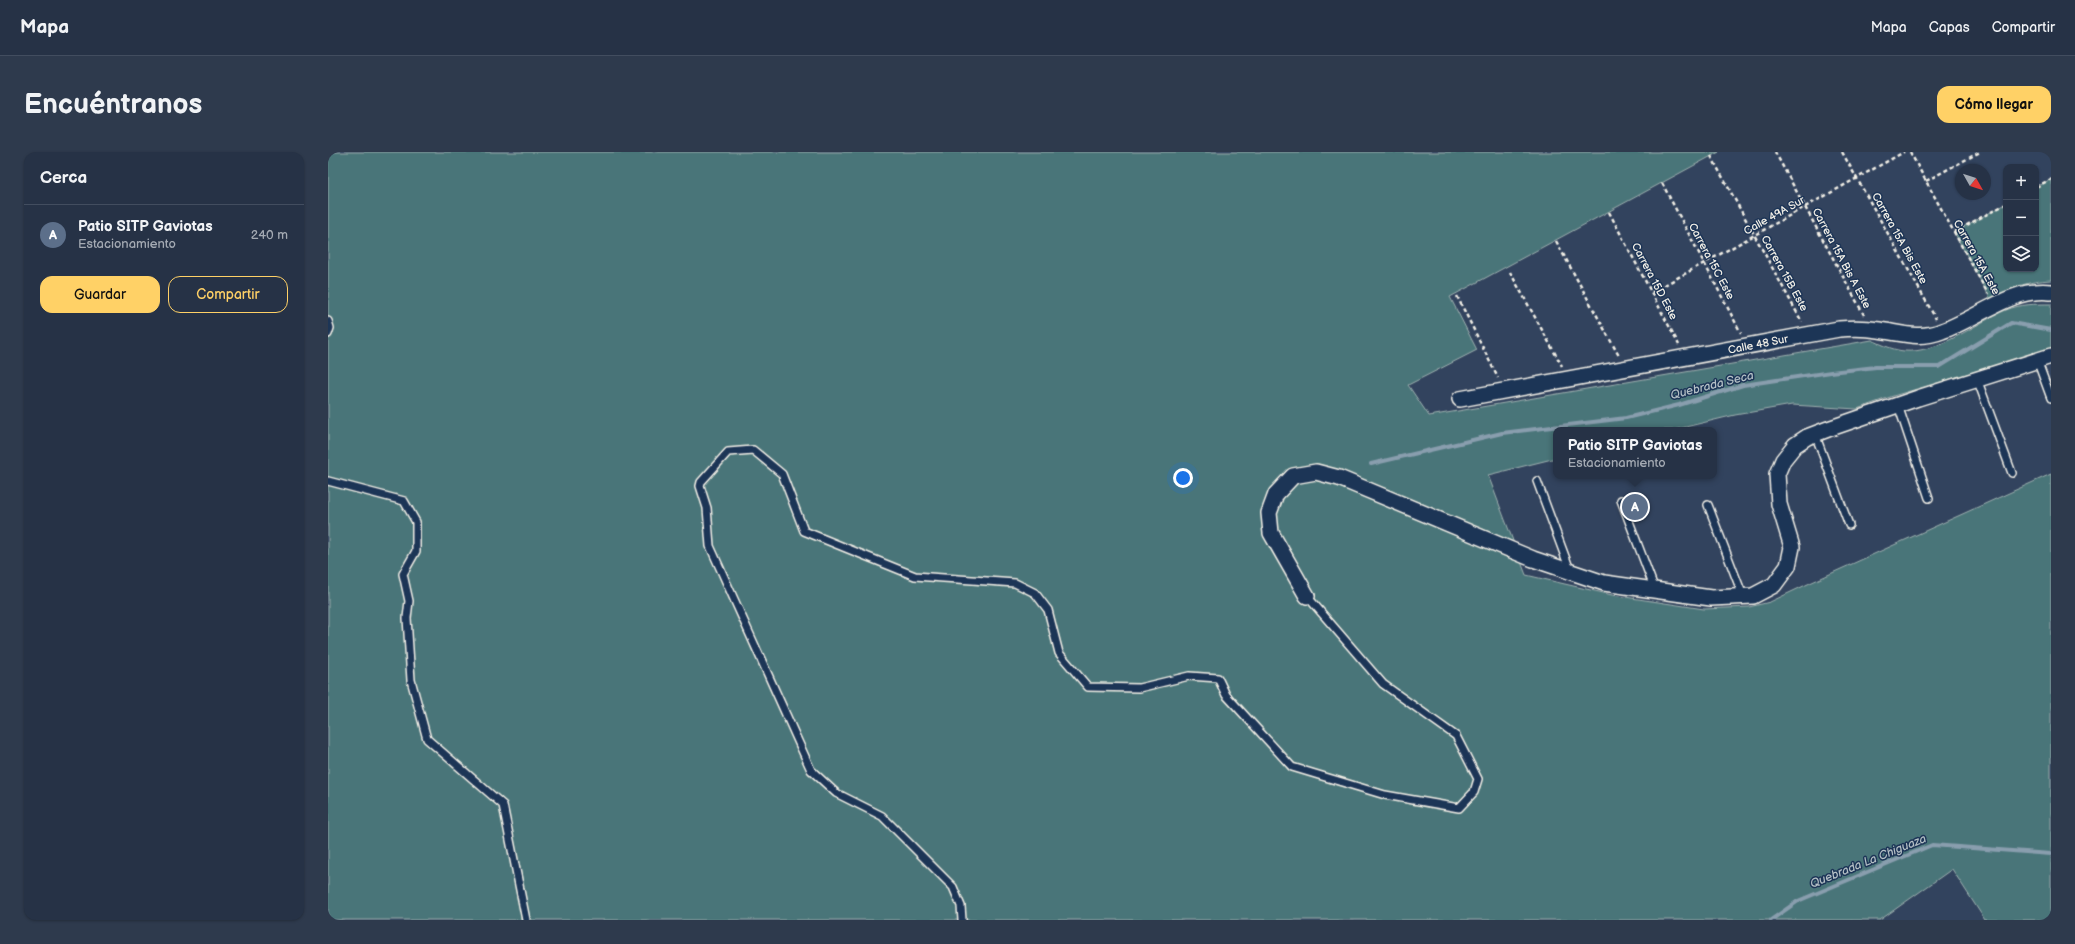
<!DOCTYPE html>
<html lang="es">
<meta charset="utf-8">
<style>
:root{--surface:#263246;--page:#2e3a4d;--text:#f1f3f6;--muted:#a4aab3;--line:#424d5f;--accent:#ffd166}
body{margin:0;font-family:"Balsamiq Sans",sans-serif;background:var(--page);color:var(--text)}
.controls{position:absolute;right:12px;top:12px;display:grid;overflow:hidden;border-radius:8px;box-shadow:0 1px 3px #0004}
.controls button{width:36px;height:36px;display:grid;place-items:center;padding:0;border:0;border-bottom:1px solid var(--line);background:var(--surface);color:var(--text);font:20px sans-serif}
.compass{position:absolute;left:1627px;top:12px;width:36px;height:36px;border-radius:50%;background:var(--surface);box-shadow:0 1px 3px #0004;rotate:129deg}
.you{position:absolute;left:855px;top:326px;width:14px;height:14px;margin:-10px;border:3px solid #fff;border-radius:50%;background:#1a73e8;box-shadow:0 0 0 6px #1a73e833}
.badge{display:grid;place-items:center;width:26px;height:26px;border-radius:50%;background:var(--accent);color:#fff;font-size:13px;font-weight:700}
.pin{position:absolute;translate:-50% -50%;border:2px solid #fff;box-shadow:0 1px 4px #0006}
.popup{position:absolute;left:1225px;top:275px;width:164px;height:52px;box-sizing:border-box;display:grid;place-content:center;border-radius:8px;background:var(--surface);filter:drop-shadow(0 1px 3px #0005);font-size:13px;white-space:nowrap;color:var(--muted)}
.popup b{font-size:15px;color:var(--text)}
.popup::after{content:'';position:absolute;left:50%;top:100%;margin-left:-8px;border:8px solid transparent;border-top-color:var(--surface)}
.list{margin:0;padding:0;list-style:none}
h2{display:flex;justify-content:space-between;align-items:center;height:52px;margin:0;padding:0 16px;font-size:17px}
h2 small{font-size:13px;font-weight:400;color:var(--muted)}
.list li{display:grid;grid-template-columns:26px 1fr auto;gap:12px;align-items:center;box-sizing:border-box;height:60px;padding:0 16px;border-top:1px solid var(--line)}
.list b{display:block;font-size:15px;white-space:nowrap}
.list p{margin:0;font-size:13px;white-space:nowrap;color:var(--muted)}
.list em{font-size:13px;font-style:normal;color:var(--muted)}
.actions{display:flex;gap:8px;padding:12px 16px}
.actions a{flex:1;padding:9px 0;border:1px solid var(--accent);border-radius:12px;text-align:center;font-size:14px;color:var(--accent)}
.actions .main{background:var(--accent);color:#111}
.icon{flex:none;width:22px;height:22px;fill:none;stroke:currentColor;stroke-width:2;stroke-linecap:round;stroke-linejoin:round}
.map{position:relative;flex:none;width:1723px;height:768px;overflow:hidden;border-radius:12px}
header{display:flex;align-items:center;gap:24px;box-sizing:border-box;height:56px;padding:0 20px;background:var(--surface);border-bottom:1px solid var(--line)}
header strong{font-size:19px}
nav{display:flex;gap:22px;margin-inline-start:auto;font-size:14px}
.intro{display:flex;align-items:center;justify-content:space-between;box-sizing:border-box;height:96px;padding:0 24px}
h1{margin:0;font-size:28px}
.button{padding:10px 18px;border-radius:12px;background:var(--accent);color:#111;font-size:14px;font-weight:700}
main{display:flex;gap:24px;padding:0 24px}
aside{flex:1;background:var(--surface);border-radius:12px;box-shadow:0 1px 3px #0004}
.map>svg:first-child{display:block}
.green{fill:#4a7479;stroke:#9fb2b0}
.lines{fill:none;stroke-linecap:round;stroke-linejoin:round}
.stream{stroke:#899eae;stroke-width:4}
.service-casing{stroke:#f4f1e8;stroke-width:10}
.minor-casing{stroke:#f4f1e8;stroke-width:18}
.path{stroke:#f4f1e8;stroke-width:2.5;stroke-dasharray:4 3;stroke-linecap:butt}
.service{stroke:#1d3557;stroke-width:7}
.minor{stroke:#1d3557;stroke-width:15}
.labels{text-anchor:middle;stroke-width:3;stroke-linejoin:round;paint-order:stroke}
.street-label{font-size:11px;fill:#f4f1e8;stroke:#1d3557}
.water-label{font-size:12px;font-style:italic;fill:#b5c0c6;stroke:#1d3557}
</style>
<header>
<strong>Mapa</strong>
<nav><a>Mapa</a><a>Capas</a><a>Compartir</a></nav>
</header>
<div class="intro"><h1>Encuéntranos</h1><a class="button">Cómo llegar</a></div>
<main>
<aside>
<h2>Cerca<small></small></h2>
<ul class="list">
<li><span class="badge" style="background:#5c6f8a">A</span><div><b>Patio SITP Gaviotas</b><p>Estacionamiento</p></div><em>240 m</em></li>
</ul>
<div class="actions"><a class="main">Guardar</a><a>Compartir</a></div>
</aside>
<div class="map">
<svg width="1723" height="768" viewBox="0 0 1723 768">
<rect width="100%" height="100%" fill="#32435e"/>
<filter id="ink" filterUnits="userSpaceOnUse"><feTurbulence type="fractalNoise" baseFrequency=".025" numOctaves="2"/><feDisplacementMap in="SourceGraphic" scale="8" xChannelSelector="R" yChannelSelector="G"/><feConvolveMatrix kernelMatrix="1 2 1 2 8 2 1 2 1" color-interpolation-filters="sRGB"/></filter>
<g filter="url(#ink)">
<path class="green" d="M0 0H1391L1122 145 1149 198 1080 233 1101 264 1544 188C1555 193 1565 198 1576 199 1610 202 1648 171 1678 158 1693 152 1707 152 1723 152V197L1565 244 1529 257 1464 253 1407 263 1345 278H1228V306L1160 323 1198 423 1284 443 1376 457 1421 455 1442 450 1482 431 1723 322V768H1657L1624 717 1552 768H0Z
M1723 27V128C1700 129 1683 136 1662 146L1626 80 1678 52V117H1708V35Z"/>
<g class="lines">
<path class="stream" d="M1043 312 1174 281 1298 266 1351 253 1415 233 1503 220 1548 215H1611L1683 171 1723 178
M1443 768 1470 749 1604 693 1723 702"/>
<defs>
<path id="service" d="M0 169 2 176 0 182
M1709 208 1723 246
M1649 227 1684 321
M1570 253 1601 346
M1487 282 1521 373
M0 329 76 349 88 370V399L75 422 81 449 79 466 83 528 99 587 175 653 198 768
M1209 329 1242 418
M1293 348 1327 438
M1380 353 1415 444
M634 768 633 754 625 735 554 664 508 641 483 618 382 394 379 356 372 334 373 330 400 300 425 298 454 322 476 379 587 424 687 431 707 441 720 458 731 501 760 535 811 536 861 524 890 526 898 543 964 615 1057 643 1131 656 1146 640 1150 627 1128 584 1055 532 979 444"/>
<path id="minor" d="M1132 247 1511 177C1524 176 1538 176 1551 178 1573 181 1592 188 1614 179 1649 167 1684 135 1723 140
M979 444 943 381 941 361 948 342 965 324 988 320 1011 326 1205 407 1276 431 1383 446 1425 444 1446 433 1460 414 1464 395 1451 352 1449 322 1455 308 1467 293 1479 285 1500 277 1590 246 1723 204"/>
</defs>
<use href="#service" class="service-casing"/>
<use href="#minor" class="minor-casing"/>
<path class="path" d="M1447 0 1536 163
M1514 0 1608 167
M1582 0 1660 142
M1383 4 1474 170
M1598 29 1652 0
M1334 31 1413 181
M1708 35 1723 27
M1281 60 1351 193
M1626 80 1678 52
M1228 89 1291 204
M1182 120 1234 214
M1324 140 1576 0
M1129 144 1170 226"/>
<use href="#service" class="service"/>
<use href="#minor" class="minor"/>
</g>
</g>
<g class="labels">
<g class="street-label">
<text transform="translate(1446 63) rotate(-29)" y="4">Calle 49A Sur</text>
<text transform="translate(1572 86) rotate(61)" y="4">Carrera 15A Bis Este</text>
<text transform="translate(1649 105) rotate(61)" y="4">Carrera 15A Este</text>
<text transform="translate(1514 106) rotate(62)" y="4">Carrera 15A Bis A Este</text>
<text transform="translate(1384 109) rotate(62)" y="4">Carrera 15C Este</text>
<text transform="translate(1457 121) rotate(61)" y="4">Carrera 15B Este</text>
<text transform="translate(1327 129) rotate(62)" y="4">Carrera 15D Este</text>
<text transform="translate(1430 192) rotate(-11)" y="4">Calle 48 Sur</text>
</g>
<g class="water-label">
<text transform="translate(1384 233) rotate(-14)" y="4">Quebrada Seca</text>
<text transform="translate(1540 709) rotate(-22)" y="4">Quebrada La Chiguaza</text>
</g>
</g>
</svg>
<div class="controls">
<button>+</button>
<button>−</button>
<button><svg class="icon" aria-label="layers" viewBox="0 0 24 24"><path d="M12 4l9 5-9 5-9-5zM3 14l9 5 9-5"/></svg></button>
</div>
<svg class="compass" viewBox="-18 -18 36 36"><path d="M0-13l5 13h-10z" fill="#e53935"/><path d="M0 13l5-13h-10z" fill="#a4aab3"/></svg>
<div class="you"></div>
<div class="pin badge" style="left:1307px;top:355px;background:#5c6f8a">A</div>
<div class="popup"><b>Patio SITP Gaviotas</b>Estacionamiento</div>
</div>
</main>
